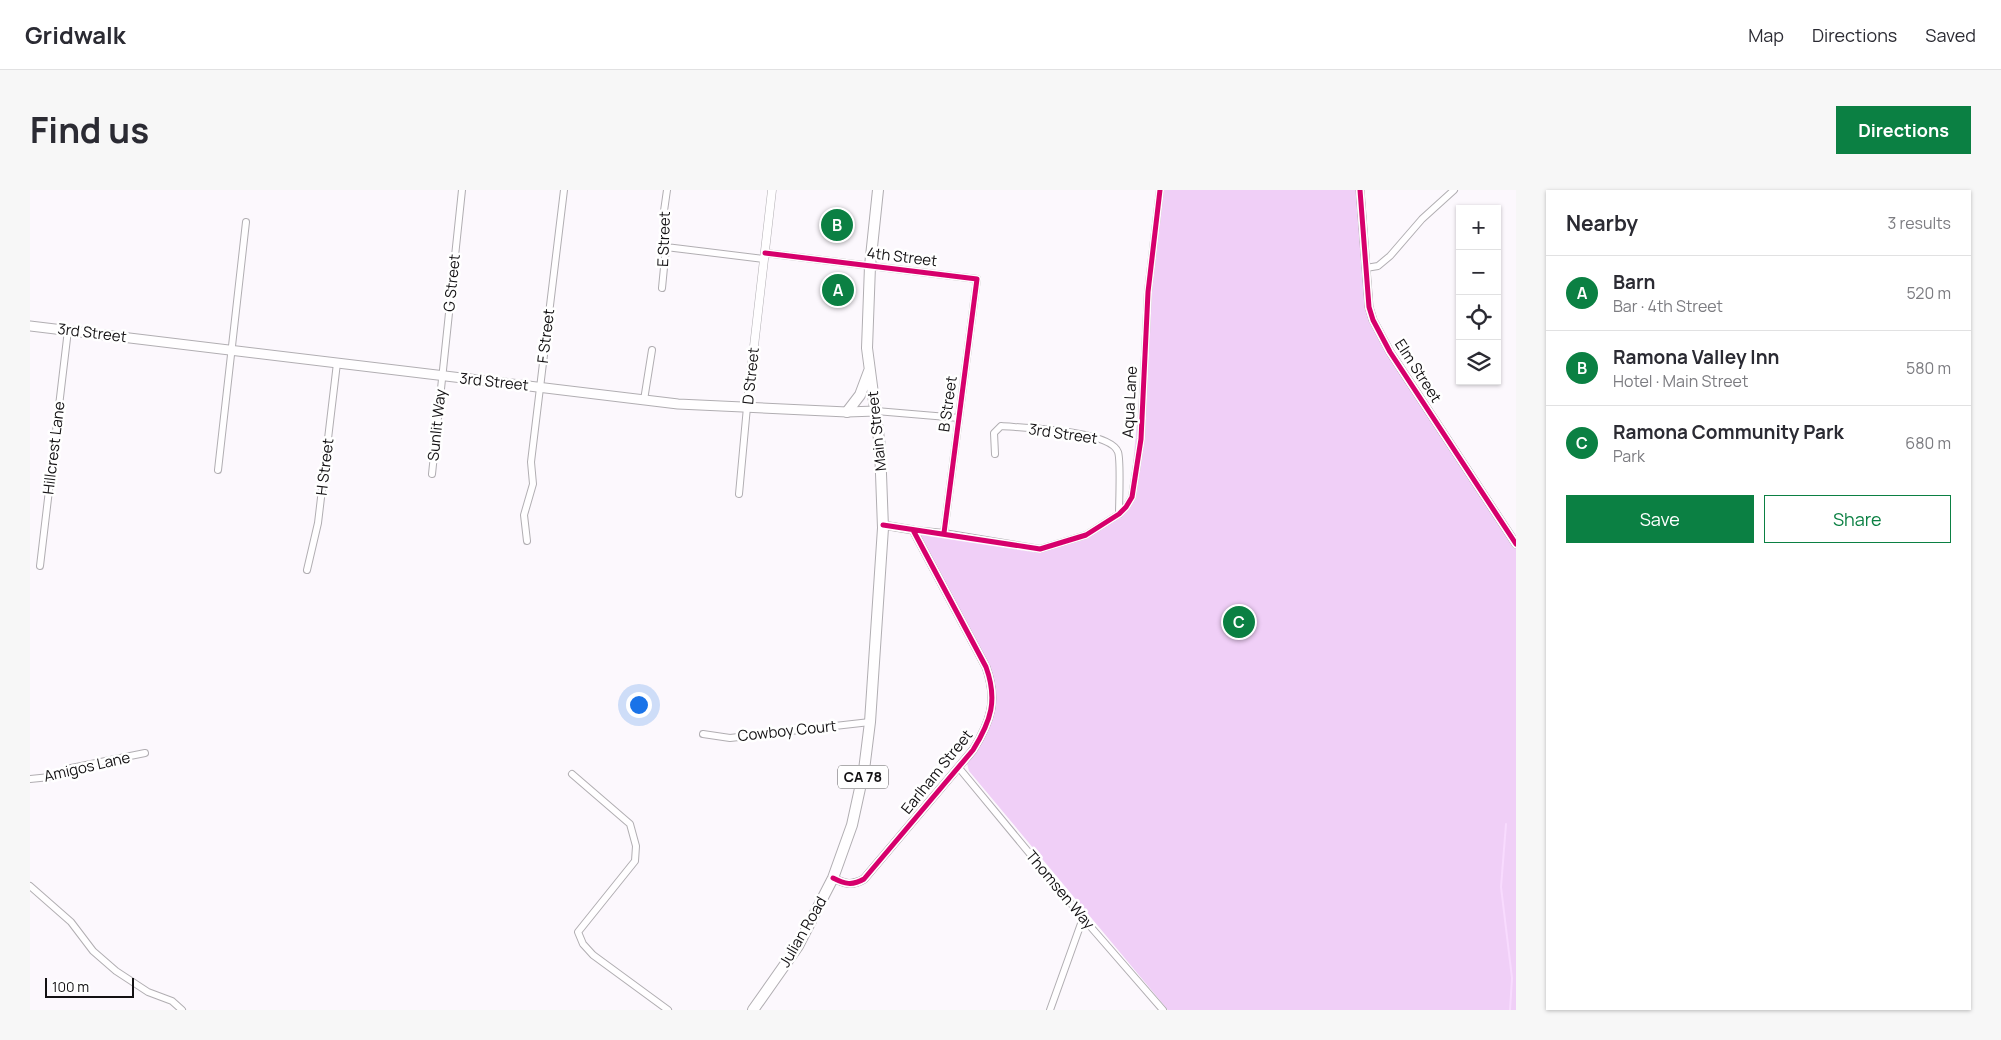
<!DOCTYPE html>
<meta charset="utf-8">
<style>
:root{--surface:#fff;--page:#f7f7f7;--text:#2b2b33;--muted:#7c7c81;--line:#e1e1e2;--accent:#0b8043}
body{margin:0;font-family:Manrope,sans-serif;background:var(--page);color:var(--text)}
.controls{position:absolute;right:15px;top:15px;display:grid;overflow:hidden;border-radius:0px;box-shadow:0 1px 4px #0004}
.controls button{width:45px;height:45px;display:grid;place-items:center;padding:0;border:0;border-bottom:1px solid var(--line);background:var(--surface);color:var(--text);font:25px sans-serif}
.scale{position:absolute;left:15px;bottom:12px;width:89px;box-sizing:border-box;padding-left:5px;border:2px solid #131113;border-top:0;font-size:14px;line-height:18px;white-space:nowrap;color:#131113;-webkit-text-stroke:4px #fff;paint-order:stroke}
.you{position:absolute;left:608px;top:514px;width:18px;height:18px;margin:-12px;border:4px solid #fff;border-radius:50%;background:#1a73e8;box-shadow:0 0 0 8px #1a73e833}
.badge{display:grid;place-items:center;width:32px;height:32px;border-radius:50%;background:var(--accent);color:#fff;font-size:16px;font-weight:700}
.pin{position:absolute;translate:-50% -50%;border:2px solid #fff;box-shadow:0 1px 5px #0006}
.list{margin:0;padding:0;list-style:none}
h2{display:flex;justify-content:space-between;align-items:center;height:65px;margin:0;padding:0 20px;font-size:21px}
h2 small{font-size:16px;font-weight:400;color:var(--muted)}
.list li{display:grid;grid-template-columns:32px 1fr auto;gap:15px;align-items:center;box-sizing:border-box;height:75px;padding:0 20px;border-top:1px solid var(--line)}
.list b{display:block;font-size:19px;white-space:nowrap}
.list p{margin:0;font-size:16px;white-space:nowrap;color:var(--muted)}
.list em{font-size:16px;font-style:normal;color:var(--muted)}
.actions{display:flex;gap:10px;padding:15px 20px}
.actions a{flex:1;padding:11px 0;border:1px solid var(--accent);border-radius:0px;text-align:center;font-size:18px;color:var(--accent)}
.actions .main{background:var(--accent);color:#fff}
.icon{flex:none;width:28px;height:28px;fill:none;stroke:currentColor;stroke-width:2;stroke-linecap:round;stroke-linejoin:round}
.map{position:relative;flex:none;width:1486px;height:820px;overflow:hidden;border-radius:0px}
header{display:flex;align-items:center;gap:30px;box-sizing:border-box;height:70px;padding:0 25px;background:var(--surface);border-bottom:1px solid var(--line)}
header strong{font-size:24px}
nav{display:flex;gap:28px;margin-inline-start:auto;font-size:18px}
.intro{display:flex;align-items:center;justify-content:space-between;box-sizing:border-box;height:120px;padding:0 30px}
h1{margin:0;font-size:35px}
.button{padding:12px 22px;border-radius:0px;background:var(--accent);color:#fff;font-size:18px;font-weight:700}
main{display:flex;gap:30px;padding:0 30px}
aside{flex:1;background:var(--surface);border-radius:0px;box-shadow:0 1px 4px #0004}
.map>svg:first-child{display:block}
.green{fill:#f0cff7}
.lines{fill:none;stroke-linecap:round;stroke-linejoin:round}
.stream{stroke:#f8dbfe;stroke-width:2}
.minor-casing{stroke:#b1aeb2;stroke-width:8}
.tertiary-casing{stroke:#b1aeb2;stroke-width:9}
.secondary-casing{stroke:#b1aeb2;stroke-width:11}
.primary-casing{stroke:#b1aeb2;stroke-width:12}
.minor{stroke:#fffeff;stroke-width:6}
.tertiary{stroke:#fffeff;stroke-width:8}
.secondary{stroke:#fffeff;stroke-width:9}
.primary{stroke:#fffeff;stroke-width:10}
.cycleway-casing{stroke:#fff;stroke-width:8}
.cycleway{stroke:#d6006c;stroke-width:5}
.labels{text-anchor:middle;stroke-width:5;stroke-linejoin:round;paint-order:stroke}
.shield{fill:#fff;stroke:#5a585a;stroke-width:1}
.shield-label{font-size:14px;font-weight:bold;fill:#131113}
.street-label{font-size:15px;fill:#131113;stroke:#fff}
</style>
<header>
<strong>Gridwalk</strong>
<nav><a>Map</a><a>Directions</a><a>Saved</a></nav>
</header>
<div class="intro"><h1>Find us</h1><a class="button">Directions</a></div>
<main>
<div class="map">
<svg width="1486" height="820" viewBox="0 0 1486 820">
<rect width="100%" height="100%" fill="#fcf8fd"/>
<path class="green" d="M1130 0H1329L1343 130 1486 354V820H1138L939 581 936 570 959 527 960 487 879 339 1009 359 1049 348 1095 318 1100 304Z"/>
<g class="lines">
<path class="stream" d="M1476 634 1471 697 1482 788 1480 820"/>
<defs>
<path id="minor" d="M636 57 734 69
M735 63 947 89 914 343
M1336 78 1348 76 1360 66 1392 29 1424 0
M632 98 636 57 634 21 637 0
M614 210 622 160
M846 221 929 228
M965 264 964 243 971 236C994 238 1080 240 1088 262 1091 270 1089 313 1089 324
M188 280 216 32
M402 284 432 0
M709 304 717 217
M883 340 914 343 1010 359 1056 345 1089 324 1096 317 1102 307 1111 249 1118 102 1130 0
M497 351 494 325 503 294 501 272 534 0
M10 376 38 140
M277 380 288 333 307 173
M673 544 700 548 840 532
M929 578 1053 728 1133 820
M542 584 600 634 606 656 605 671 548 742 553 754 563 765 638 820
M0 589 20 587 41 578 115 563
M0 696 41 732 63 761 86 781 118 802 142 811 152 820
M1020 820 1053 728"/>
<path id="tertiary" d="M1330 0 1339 117 1343 130 1360 162 1486 354
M717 217 742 0
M803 688C815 694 822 696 834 689L943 560C961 531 968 510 956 477L883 340 853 335"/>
<path id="secondary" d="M0 136 648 214 817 222 846 221"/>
<path id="primary" d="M817 222 830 205 839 181
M723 820 768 756 803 688 822 635 834 580 840 532 853 338 850 257 837 158 840 76 848 0"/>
</defs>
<use href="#minor" class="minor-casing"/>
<use href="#tertiary" class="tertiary-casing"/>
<use href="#secondary" class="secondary-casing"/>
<use href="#primary" class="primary-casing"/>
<use href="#minor" class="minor"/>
<use href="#tertiary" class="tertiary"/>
<use href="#secondary" class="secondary"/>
<use href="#primary" class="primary"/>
<defs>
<path id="cycleway" d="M1330 0 1339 117 1343 130 1360 162 1486 354
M735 63 947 89 914 343
M853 335 1010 359 1056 345 1089 324 1096 317 1102 307 1111 249 1118 102 1130 0
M803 688C815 694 822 696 834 689L943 560C961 531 968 510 956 477L883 340"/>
</defs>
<use href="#cycleway" class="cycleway-casing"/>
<use href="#cycleway" class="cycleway"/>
</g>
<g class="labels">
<rect class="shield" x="808" y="575.5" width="50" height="23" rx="4"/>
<g class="shield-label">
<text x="833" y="592">CA 78</text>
</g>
<g class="street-label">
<text transform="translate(634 49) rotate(-88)" y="5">E Street</text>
<text transform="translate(872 67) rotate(7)" y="5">4th Street</text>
<text transform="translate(422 93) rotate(-84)" y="5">G Street</text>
<text transform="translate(62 143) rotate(7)" y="5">3rd Street</text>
<text transform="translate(516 146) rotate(-83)" y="5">F Street</text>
<text transform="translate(1388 181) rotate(57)" y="5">Elm Street</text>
<text transform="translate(721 186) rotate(-84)" y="5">D Street</text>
<text transform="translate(464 192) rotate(6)" y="5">3rd Street</text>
<text transform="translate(1100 212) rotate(-87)" y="5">Aqua Lane</text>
<text transform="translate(918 214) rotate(-82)" y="5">B Street</text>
<text transform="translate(407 235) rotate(-84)" y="5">Sunlit Way</text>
<text transform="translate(847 241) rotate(-96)" y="5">Main Street</text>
<text transform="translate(1033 244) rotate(8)" y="5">3rd Street</text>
<text transform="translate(24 258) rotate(-83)" y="5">Hillcrest Lane</text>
<text transform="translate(295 277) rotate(-83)" y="5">H Street</text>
<text transform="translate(757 541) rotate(-6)" y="5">Cowboy Court</text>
<text transform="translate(57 577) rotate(-13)" y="5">Amigos Lane</text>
<text transform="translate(907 582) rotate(-51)" y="5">Earlham Street</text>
<text transform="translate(1030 700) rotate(50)" y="5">Thomsen Way</text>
<text transform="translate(773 742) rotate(-60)" y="5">Julian Road</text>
</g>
</g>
</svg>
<div class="controls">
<button>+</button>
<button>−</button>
<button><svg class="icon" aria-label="locate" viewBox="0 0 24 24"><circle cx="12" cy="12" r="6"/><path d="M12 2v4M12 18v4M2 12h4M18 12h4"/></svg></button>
<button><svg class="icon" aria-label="layers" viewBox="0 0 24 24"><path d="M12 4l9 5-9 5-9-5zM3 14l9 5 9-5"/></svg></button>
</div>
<div class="scale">100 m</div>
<div class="you"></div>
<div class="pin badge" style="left:808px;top:100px">A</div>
<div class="pin badge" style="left:807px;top:35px">B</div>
<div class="pin badge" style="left:1209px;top:432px">C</div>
</div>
<aside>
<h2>Nearby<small>3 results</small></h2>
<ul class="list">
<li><span class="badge">A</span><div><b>Barn</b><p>Bar · 4th Street</p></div><em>520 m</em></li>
<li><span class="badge">B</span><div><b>Ramona Valley Inn</b><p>Hotel · Main Street</p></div><em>580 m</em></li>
<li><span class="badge">C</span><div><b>Ramona Community Park</b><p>Park</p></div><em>680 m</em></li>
</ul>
<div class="actions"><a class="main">Save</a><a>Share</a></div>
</aside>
</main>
